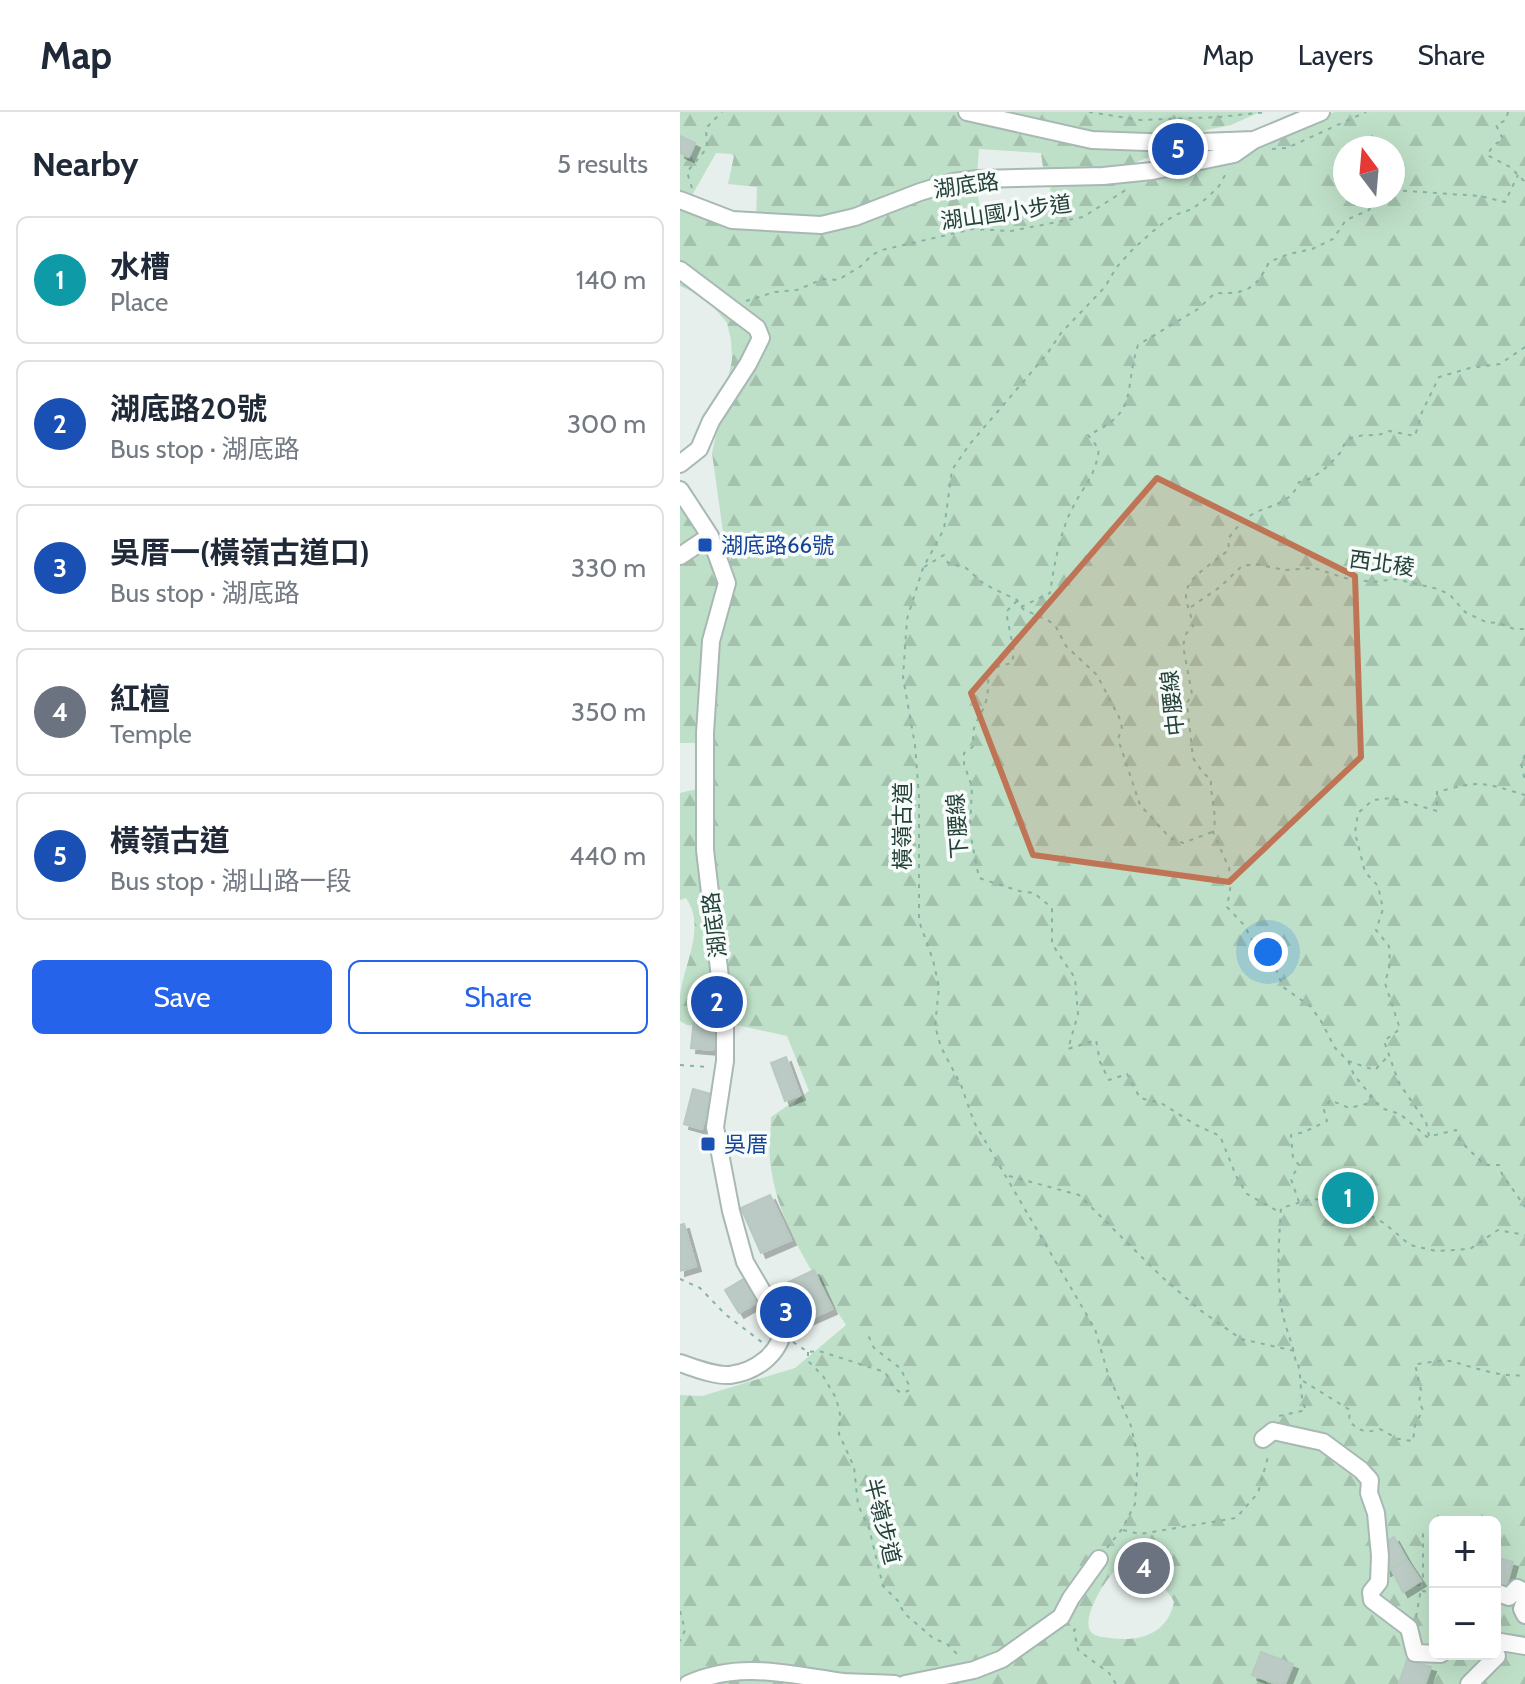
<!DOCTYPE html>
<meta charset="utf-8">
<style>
:root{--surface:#fff;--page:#f6f6f7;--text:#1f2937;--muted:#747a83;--line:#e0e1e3;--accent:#2563eb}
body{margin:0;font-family:Cabin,"Noto Sans TC",sans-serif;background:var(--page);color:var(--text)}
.controls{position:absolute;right:24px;bottom:24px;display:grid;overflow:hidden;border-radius:12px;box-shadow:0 8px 32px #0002}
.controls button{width:72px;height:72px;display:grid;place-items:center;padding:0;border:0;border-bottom:2px solid var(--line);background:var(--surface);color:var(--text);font:40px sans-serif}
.compass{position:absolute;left:653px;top:24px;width:72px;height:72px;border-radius:50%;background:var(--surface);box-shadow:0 8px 32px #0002;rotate:344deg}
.you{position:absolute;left:588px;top:840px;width:28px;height:28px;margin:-20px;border:6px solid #fff;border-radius:50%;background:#1a73e8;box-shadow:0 0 0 12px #1a73e833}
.badge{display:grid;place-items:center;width:52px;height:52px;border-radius:50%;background:var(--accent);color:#fff;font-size:26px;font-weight:700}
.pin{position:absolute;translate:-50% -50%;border:4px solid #fff;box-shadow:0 2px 8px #0006}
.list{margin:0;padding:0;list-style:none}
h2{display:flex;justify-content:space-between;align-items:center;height:104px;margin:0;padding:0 32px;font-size:34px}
h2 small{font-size:26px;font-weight:400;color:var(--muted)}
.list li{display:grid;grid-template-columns:52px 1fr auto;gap:24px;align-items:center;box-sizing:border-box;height:128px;margin:0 16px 16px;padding:0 16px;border:2px solid var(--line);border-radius:12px}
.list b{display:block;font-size:30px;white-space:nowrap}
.list p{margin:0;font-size:26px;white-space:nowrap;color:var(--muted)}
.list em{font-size:26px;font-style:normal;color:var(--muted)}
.actions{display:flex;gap:16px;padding:24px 32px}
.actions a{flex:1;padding:18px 0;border:2px solid var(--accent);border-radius:12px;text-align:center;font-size:28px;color:var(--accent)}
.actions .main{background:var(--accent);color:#fff}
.map{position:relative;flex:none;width:845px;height:1572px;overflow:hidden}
header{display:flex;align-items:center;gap:48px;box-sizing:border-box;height:112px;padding:0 40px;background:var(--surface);border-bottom:2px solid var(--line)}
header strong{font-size:38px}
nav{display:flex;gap:44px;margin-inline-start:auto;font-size:28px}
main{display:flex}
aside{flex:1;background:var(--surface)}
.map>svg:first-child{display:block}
.forest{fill:url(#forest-firs);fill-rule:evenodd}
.building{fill:#bbcac4;stroke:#b8c9c2;stroke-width:2;filter:url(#shadow)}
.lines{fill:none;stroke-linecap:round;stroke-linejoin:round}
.minor-casing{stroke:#a8b8b2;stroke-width:20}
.path{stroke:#86b3a5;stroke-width:2;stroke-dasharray:4 6;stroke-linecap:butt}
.minor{stroke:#fff;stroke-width:16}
.marked{fill:#c07456;fill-opacity:0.2;stroke:#c07456;stroke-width:6;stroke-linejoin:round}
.transit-dot{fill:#1a4fb4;stroke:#f7fbf9;stroke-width:3}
.labels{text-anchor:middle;stroke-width:7;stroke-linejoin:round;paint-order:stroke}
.street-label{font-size:22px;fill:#24423a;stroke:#f7fbf9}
.transit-label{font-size:22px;fill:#164399;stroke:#f7fbf9;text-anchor:start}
</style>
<header>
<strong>Map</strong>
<nav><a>Map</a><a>Layers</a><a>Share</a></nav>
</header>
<main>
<aside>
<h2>Nearby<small>5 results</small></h2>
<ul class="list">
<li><span class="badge" style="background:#0f9aa8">1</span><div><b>水槽</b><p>Place</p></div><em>140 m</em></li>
<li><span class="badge" style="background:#1a4fb4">2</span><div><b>湖底路20號</b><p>Bus stop · 湖底路</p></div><em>300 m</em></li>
<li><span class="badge" style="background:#1a4fb4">3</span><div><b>吳厝一(橫嶺古道口)</b><p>Bus stop · 湖底路</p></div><em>330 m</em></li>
<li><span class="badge" style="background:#6b7280">4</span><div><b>紅檀</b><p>Temple</p></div><em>350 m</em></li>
<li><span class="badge" style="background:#1a4fb4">5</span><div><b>橫嶺古道</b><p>Bus stop · 湖山路一段</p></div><em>440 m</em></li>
</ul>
<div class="actions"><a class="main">Save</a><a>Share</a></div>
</aside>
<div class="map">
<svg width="845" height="1572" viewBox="0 0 845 1572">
<defs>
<pattern id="forest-firs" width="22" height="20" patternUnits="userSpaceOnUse" patternTransform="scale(2)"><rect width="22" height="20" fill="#bfe0c8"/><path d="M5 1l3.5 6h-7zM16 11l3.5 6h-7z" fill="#a4c1ad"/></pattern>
<filter id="shadow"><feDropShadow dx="5" dy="5" stdDeviation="0" flood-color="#0004"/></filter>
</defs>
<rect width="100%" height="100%" fill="#e6efeb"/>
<path class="forest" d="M0 0H580L551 13 526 18 483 40 446 54 364 62 361 41 299 37 297 62 141 109 76 106 77 75 48 72 54 44 51 42 36 41 10 87 47 114 95 119 143 117 218 90 295 70 301 101 309 105 368 93 371 72 476 61 655 0H845V1572H745L751 1555 720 1571 723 1572H605L612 1552 597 1572H0V1283L22 1284 115 1256 166 1213C135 1164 99 1114 91 1056 88 1040 91 1022 91 1005L129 979 107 924 52 912 31 739 35 529 50 470 32 341 52 248 51 228 47 211 26 186 0 174ZM665 36H713V84H665ZM755 1410H815V1542H755ZM435 1459C456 1459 485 1469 494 1490 487 1523 459 1530 430 1526 424 1525 416 1525 412 1521 399 1509 425 1468 435 1459Z
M0 386 24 424 43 471 21 628 16 631H0Z
M12 678H19L40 914 7 913 0 909C0 901 0 892 0 884 3 853 27 816 6 786L0 788V681Z"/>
<path class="building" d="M0 24 15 31 9 45 0 41Z
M14 907 36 910 33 938 11 936Z
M106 945 120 983 105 989 91 951Z
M13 977 31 982 22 1017 4 1012Z
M90 1083 111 1128 81 1141 61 1096Z
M4 1112 16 1154 0 1159V1113Z
M134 1158 152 1197 116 1213 98 1175Z
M65 1166 80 1189 59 1201 45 1178Z
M714 1425 727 1448 706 1459 703 1432Z
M815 1445 833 1450 825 1479 815 1476Z
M727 1448 741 1469 723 1480 711 1457Z
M581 1540 613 1552 605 1572H597L572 1563Z
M727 1548 751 1555 745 1572 719 1571Z"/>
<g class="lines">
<defs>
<path id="minor" d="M287 0 412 28 495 31 574 28 641 0
M0 88 52 108 141 113 175 105 240 80 273 70 298 67 423 64 472 59 554 42 574 28
M0 158 77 216 81 226 68 252 31 309 19 337 0 352
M0 378 30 424 47 471 31 529 25 621V738L45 908V949L35 1015 51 1099 65 1150 103 1215C101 1242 75 1260 50 1263 34 1264 15 1256 0 1251
M0 444 30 424
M583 1327 593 1319 643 1330 681 1358 690 1368 689 1381 696 1401 700 1444 699 1470 691 1480 692 1488 729 1516 735 1541 761 1542
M815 1480 829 1485 837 1476 845 1480
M845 1489 842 1497 845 1503
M815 1529 845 1534
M8 1572C60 1548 111 1563 164 1570 181 1571 198 1571 215 1572
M225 1572 294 1558 322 1547 381 1505 391 1486 419 1447
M789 1572 817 1544 814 1542"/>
</defs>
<use href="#minor" class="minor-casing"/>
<path class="path" d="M409 0 460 8 539 5 587 0
M828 0 826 8 816 13 823 27 813 34 807 43 830 55 845 70
M592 37 607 36 686 0
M12 76 7 60 27 36 26 16 42 0
M713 78 800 84 825 90 838 63
M66 189 95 180 117 178 143 167 158 168 181 154 192 143 202 138 293 117 331 119 403 105 449 76
M845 235 820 252 790 256 759 265 742 300 735 324 709 319C696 327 676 319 666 330 663 333 663 337 660 341 650 353 634 368 619 370 611 393 590 392 571 403 561 409 555 418 548 427L549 437C537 450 506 464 506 483 506 493 512 504 513 514L506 522 503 534 512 582 507 591 513 646 523 661 531 667C530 685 538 703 533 720L549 756 551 772 547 795 564 813 577 837 588 846 596 857 603 875 631 895 641 909 655 936 668 949 674 963 697 991 704 997 720 1002 747 1025 776 1018 780 1029 805 1053H819L822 1062 845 1095
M244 455 264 443 268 451 286 456 304 472 337 488 343 497 369 509 375 513 386 534 417 563 439 605 442 616 438 627 460 693 490 726 503 731 532 720
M337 489 326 500 334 540 332 551 312 556C305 572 310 577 306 589 300 610 290 610 294 634L284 641V652L292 675 290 720 299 766 339 779 354 781 372 796V832L395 866 398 902 388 937 416 928 420 950 429 968 447 962 460 986 481 991 516 1013 540 1024 557 1066 567 1082 601 1101
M341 495 370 481C374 454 380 419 393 395 405 371 415 366 419 337L408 323C460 300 443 280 458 233L518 197 535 181C565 182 576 178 589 150L609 142 632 137 653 127 666 108 689 98 696 84
M511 495 540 475 562 454 575 452 605 458 634 456 665 466 693 470 716 467 758 477 770 483 785 500 806 510 819 511 834 517H845
M845 643 841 651 845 669
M668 949 695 958 709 943
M0 953 29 955
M749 1024 746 1010 719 971 704 929 720 917 705 871 710 852 709 834 696 818 703 797 698 774 685 760 675 721 678 701 693 688 712 686 757 699V680C802 668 801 670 845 683
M329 1064 399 1083 482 1165 520 1198 561 1227 615 1239
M619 1090 611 1067 619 1053 613 1046 611 1023 624 1020 647 1009 644 998 650 988 669 996 686 992 691 983
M0 1167 20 1176 45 1202 83 1231
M113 1230 128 1240 139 1239 205 1260 213 1275 221 1281 228 1279 230 1275 220 1256 194 1236 187 1221
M128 1240V1249L143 1264 156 1286 160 1302 159 1322 174 1355 178 1393 189 1416 203 1474 218 1489 224 1501 254 1527 266 1531 280 1545
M623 1269 670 1298 669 1309C679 1319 686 1322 700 1317L718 1327 733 1329 735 1313 743 1298 739 1290 741 1278 735 1252C747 1252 762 1246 774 1250 795 1256 824 1266 845 1263
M599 1304 626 1298C619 1284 622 1268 618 1252H616C614 1233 605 1217 602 1198 596 1162 599 1132 601 1096L632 1087 666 1090 704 1111 730 1133 756 1139 790 1137 818 1118 845 1123
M443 1418 460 1422 556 1406 578 1381 589 1341
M427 1436 442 1417 455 1392 458 1346 451 1314 428 1262 415 1217 294 1010 281 973 261 935 255 914 259 875 253 848 239 809V685L235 633 223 565 227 507 243 456 264 417 272 358 289 333 367 242 381 221 425 175 436 156 453 137 479 114 495 103 512 97 527 86 539 74 548 58
M742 1479 755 1481
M0 1499 5 1518 0 1529
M736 1505 743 1466V1417
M396 1517 394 1518 398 1538 429 1561 436 1572"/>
<use href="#minor" class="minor"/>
</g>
<path class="marked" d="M477 366 675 464 681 645 549 770 353 743 291 581Z"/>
<g class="transit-dot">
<rect x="17" y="425" width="16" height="16" rx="4"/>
<rect x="20" y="1024" width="16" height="16" rx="4"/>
</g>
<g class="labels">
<g class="street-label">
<text transform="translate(286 73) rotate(-8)" y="8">湖底路</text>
<text transform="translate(326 100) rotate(-8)" y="8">湖山國小步道</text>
<text transform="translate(702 451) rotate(8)" y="8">西北稜</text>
<text transform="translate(492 591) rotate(-96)" y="8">中腰線</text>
<text transform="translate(222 714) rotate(-90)" y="8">橫嶺古道</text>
<text transform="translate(277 714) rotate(-94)" y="8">下腰線</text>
<text transform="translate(34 813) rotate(-97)" y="8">湖底路</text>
<text transform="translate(203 1409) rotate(76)" y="8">半嶺步道</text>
</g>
<g class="transit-label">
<text x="41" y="441">湖底路66號</text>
<text x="44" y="1040">吳厝</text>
</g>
</g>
</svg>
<div class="controls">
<button>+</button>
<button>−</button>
</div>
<svg class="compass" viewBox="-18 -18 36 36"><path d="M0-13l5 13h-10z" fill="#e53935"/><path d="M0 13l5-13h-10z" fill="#747a83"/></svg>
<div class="you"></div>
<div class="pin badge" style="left:668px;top:1086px;background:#0f9aa8">1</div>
<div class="pin badge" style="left:37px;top:890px;background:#1a4fb4">2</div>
<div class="pin badge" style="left:106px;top:1200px;background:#1a4fb4">3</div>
<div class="pin badge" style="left:464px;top:1456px;background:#6b7280">4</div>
<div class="pin badge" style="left:498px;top:37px;background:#1a4fb4">5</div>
</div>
</main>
